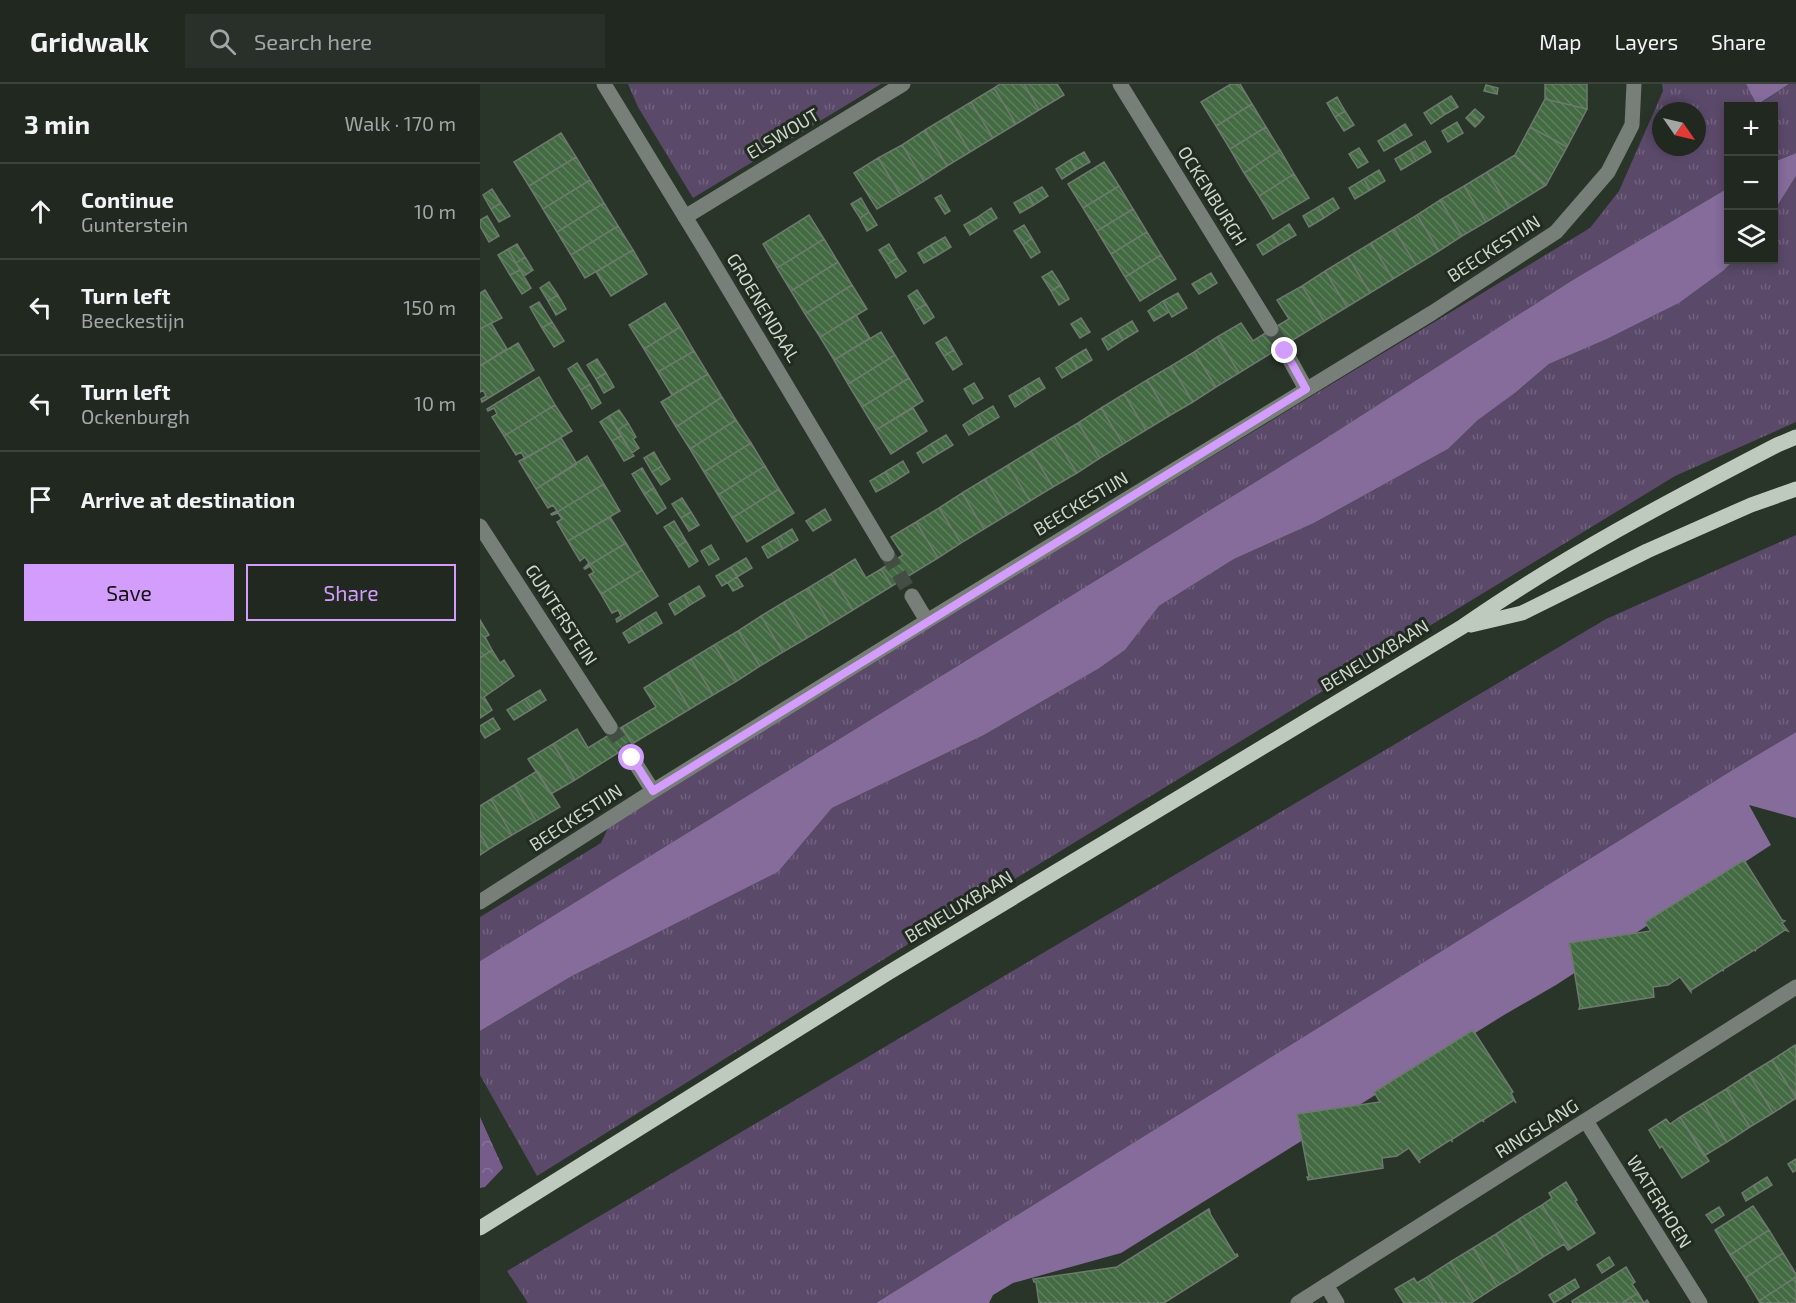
<!DOCTYPE html>
<meta charset="utf-8">
<style>
:root{--surface:#202820;--page:#283029;--text:#f1f3f6;--muted:#a2a6a5;--line:#3d443e;--accent:#d29dfd}
body{margin:0;font-family:"Exo 2",sans-serif;background:var(--page);color:var(--text)}
.controls{position:absolute;right:18px;top:18px;display:grid;overflow:hidden;border-radius:0px;box-shadow:0 3px 9px #0003}
.controls button{width:54px;height:54px;display:grid;place-items:center;padding:0;border:0;border-bottom:2px solid var(--line);background:var(--surface);color:var(--text);font:30px sans-serif}
.compass{position:absolute;left:1172px;top:18px;width:54px;height:54px;border-radius:50%;background:var(--surface);box-shadow:0 3px 9px #0003;rotate:124deg}
.stop{position:absolute;width:18px;height:18px;margin:-14px;border:4px solid #d29dfd;border-radius:50%;background:#fff}
.stop.end{background:#d29dfd;border-color:#fff;box-shadow:0 2px 6px #0008}
.list{margin:0;padding:0;list-style:none}
h2{display:flex;justify-content:space-between;align-items:center;height:78px;margin:0;padding:0 24px;font-size:26px}
h2 small{font-size:20px;font-weight:400;color:var(--muted)}
.list li{display:grid;grid-template-columns:39px 1fr auto;gap:18px;align-items:center;box-sizing:border-box;height:96px;padding:0 24px;border-top:2px solid var(--line)}
.list b{display:block;font-size:22px;white-space:nowrap}
.list p{margin:0;font-size:20px;white-space:nowrap;color:var(--muted)}
.list em{font-size:20px;font-style:normal;color:var(--muted)}
.actions{display:flex;gap:12px;padding:18px 24px}
.actions a{flex:1;padding:14px 0;border:2px solid var(--accent);border-radius:0px;text-align:center;font-size:21px;color:var(--accent)}
.actions .main{background:var(--accent);color:#111}
.icon{flex:none;width:33px;height:33px;fill:none;stroke:currentColor;stroke-width:2;stroke-linecap:round;stroke-linejoin:round}
.map{position:relative;flex:none;width:1316px;height:1219px;overflow:hidden}
header{display:flex;align-items:center;gap:36px;box-sizing:border-box;height:84px;padding:0 30px;background:var(--surface);border-bottom:2px solid var(--line)}
header strong{font-size:28px}
nav{display:flex;gap:33px;margin-inline-start:auto;font-size:21px}
.search{width:420px;height:54px;background:var(--page);display:flex;align-items:center;gap:15px;box-sizing:border-box;padding:0 21px;border-radius:0px;color:var(--muted);font-size:22px}
main{display:flex}
aside{flex:1;background:var(--surface)}
.map>svg:first-child{display:block}
.grass{fill:url(#grass-tufts);fill-rule:evenodd}
.forest{fill:url(#forest-crowns)}
.water{fill:#856c9b}
.building{fill:url(#building-back-hatch);stroke:#6d7a6d;stroke-width:1.5}
.lines{fill:none;stroke-linecap:round;stroke-linejoin:round}
.minor-tunnel{stroke:#434d43;stroke-width:15;stroke-dasharray:15 8;stroke-linecap:butt}
.minor{stroke:#787e78;stroke-width:15}
.major{stroke:#becabe;stroke-width:15}
.route{stroke:#d29dfd;stroke-width:8}
.labels{text-anchor:middle;stroke-width:6;stroke-linejoin:round;paint-order:stroke}
.street-label{font-size:18px;fill:#cfd6ce;stroke:#212b20}
</style>
<header>
<strong>Gridwalk</strong>
<div class="search"><svg class="icon" aria-label="search" viewBox="0 0 24 24"><circle cx="10" cy="10" r="6"/><path d="M15 15l6 6"/></svg>Search here</div>
<nav><a>Map</a><a>Layers</a><a>Share</a></nav>
</header>
<main>
<aside>
<h2>3 min<small>Walk · 170 m</small></h2>
<ul class="list">
<li><svg class="icon" aria-label="ahead" viewBox="0 0 24 24"><path d="M12 20V5M6 11l6-6 6 6"/></svg><div><b>Continue</b><p>Gunterstein</p></div><em>10 m</em></li>
<li><svg class="icon" aria-label="left" viewBox="0 0 24 24"><path d="M17 20v-9H6M10 6l-5 5 5 5"/></svg><div><b>Turn left</b><p>Beeckestijn</p></div><em>150 m</em></li>
<li><svg class="icon" aria-label="left" viewBox="0 0 24 24"><path d="M17 20v-9H6M10 6l-5 5 5 5"/></svg><div><b>Turn left</b><p>Ockenburgh</p></div><em>10 m</em></li>
<li><svg class="icon" aria-label="arrive" viewBox="0 0 24 24"><path d="M6 21V4h12l-3 4 3 4H6"/></svg><div><b>Arrive at destination</b></div></li>
</ul>
<div class="actions"><a class="main">Save</a><a>Share</a></div>
</aside>
<div class="map">
<svg width="1316" height="1219" viewBox="0 0 1316 1219">
<defs>
<pattern id="grass-tufts" width="24" height="20" patternUnits="userSpaceOnUse" patternTransform="scale(1.5)"><rect width="24" height="20" fill="#5a4969"/><path d="M3 7l-1-3M5 7V3M7 7l1-3M15 17l-1-3M17 17v-4M19 17l1-3" fill="none" stroke="#71627d"/></pattern>
<pattern id="forest-crowns" width="20" height="18" patternUnits="userSpaceOnUse" patternTransform="scale(1.5)"><rect width="20" height="18" fill="#755c8a"/><path d="M2 6a3 3 0 1 1 6 0M12 15a3 3 0 1 1 6 0" fill="none" stroke="#887399"/></pattern>
<pattern id="building-back-hatch" width="6" height="6" patternUnits="userSpaceOnUse" patternTransform="scale(1.5)"><rect width="6" height="6" fill="#436a43"/><path d="M-1 5l2 2M0 0l6 6M5-1l2 2" fill="none" stroke="#5d7f5d"/></pattern>
</defs>
<rect width="100%" height="100%" fill="#2a352a"/>
<path class="grass" d="M148 0H401L213 114 158 23Z
M1182 0H1266L1278 21 1309 0H1316V69L1294 78V22H1248V104L1091 197 840 358 0 877V833L121 759 132 735 1110 144 1139 107 1183 7ZM1181 27H1217V63H1181Z
M1316 92V338L1195 392 433 857 57 1092 0 991V947L92 892 298 788 352 724 504 651 618 585 645 566 679 522 754 475 834 439 968 365 998 336 1035 309 1069 280 1127 255 1199 219 1243 187 1254 176H1294V127Z
M1316 451V648L1254 685 396 1219H48L27 1187 1126 535Z"/>
<path class="forest" d="M0 1033 23 1084 5 1103 0 1104Z"/>
<path class="water" d="M1266 0H1309L1277 21Z
M1316 69V92L1294 127V78Z
M1248 104V176H1254L1243 187 1199 219 1127 255 1069 280 1035 309 998 336 968 365 834 439 754 475 679 522 645 566 618 585 504 651 352 724 298 788 92 892 0 947V877L840 358 1091 197Z
M1316 648V734L1269 721 1291 761 1076 901 1024 931 641 1169 533 1199 513 1211 509 1219H396L1254 685Z"/>
<path class="building" d="M520 0H544L559 26 536 40 514 4Z
M544 0H577L584 11 559 26Z
M751 0H760L772 20 736 42 721 18Z
M1065 0H1107V25L1065 15Z
M1006 1 1018 4 1017 10 1004 7Z
M514 4 536 40 513 54 491 18Z
M971 12 978 23 964 31 958 20Z
M857 13 865 27 855 33 847 19Z
M1065 15 1107 25 1087 63 1050 43Z
M491 18 513 54 490 68 468 32Z
M772 20 786 43 750 65 736 42Z
M958 20 964 31 951 40 944 29Z
M995 25 1004 33 1000 38 990 30Z
M865 27 874 41 864 47 855 33Z
M990 30 1000 38 995 43 986 34Z
M468 32 490 68 467 82 445 46Z
M977 38 983 49 968 58 962 47Z
M925 40 932 51 918 59 911 49Z
M786 43 800 66 764 89 750 65Z
M1050 43 1087 63 1066 101 1035 71Z
M445 46 467 82 444 97 422 61Z
M81 49 96 73 49 102 34 78Z
M911 49 918 59 904 67 898 57Z
M945 57 951 68 936 77 930 66Z
M422 61 444 97 421 111 398 74Z
M879 64 888 78 878 84 869 70Z
M800 66 814 90 779 112 764 89Z
M930 66 936 77 921 86 915 75Z
M604 68 610 78 596 86 590 76Z
M1035 71 1066 101 1029 124 1007 88Z
M96 73 110 96 63 125 49 102Z
M398 74 421 111 397 125 374 89Z
M590 76 596 86 582 95 576 85Z
M624 78 639 102 603 124 588 100Z
M899 86 905 97 890 106 884 95Z
M1007 88 1029 124 1006 138 984 102Z
M814 90 829 114 793 135 779 112Z
M884 95 890 106 875 115 869 104Z
M110 96 124 119 77 148 63 125Z
M639 102 653 125 617 147 603 124Z
M984 102 1006 138 982 152 960 116Z
M562 103 568 112 554 121 548 111Z
M12 105 21 119 11 125 3 111Z
M461 111 470 127 465 130 455 114Z
M548 111 554 121 540 129 534 119Z
M381 114 389 128 380 134 371 120Z
M853 114 859 124 844 134 838 123Z
M960 116 982 152 959 167 937 131Z
M21 119 30 132 19 138 11 125Z
M124 119 138 142 91 171 77 148Z
M838 123 844 134 829 143 823 132Z
M511 124 517 134 504 142 498 133Z
M653 125 667 148 631 170 617 147Z
M389 128 397 141 387 147 380 134Z
M329 131 344 155 297 184 283 160Z
M937 131 959 167 936 181 914 145Z
M7 132 19 152 9 158 0 142V136Z
M498 133 504 142 490 151 484 141Z
M809 140 816 151 799 161 793 151Z
M544 141 552 154 543 161 534 147Z
M138 142 153 166 105 194 91 171Z
M914 145 936 181 913 195 891 159Z
M667 148 681 171 645 193 631 170Z
M793 151 799 161 783 171 777 161Z
M465 153 471 163 458 171 451 161Z
M552 154 560 168 551 174 543 161Z
M344 155 358 178 311 207 297 184Z
M891 159 913 195 890 209 868 173Z
M37 160 45 173 36 179 28 165Z
M409 160 417 174 408 180 399 166Z
M451 161 458 171 444 179 438 169Z
M28 165 40 186 30 191 18 171Z
M153 166 167 190 131 212 116 188Z
M681 171 696 195 660 217 645 193Z
M45 173 53 186 44 192 36 179Z
M868 173 890 209 867 223 845 187Z
M417 174 426 187 416 194 408 180Z
M358 178 372 201 325 230 311 207Z
M40 186 51 204 42 210 30 191Z
M572 187 581 201 571 207 562 193Z
M845 187 867 223 844 237 822 202Z
M731 189 737 199 719 210 712 200Z
M69 198 78 211 68 217 60 204Z
M372 201 387 225 340 253 325 230Z
M581 201 589 215 579 221 571 207Z
M822 202 844 237 798 265 787 248 809 235 797 216Z
M5 206 22 234 0 245V209Z
M437 206 446 220 436 226 428 212Z
M698 209 707 224 692 233 683 217Z
M78 211 86 225 76 231 68 217Z
M683 217 689 228 674 237 668 227Z
M59 218 72 238 62 244 50 223Z
M185 219 200 243 164 265 149 241Z
M446 220 454 233 444 240 436 226Z
M376 231 390 254 354 276 340 253Z
M601 234 610 248 600 254 591 240Z
M652 237 658 247 643 256 637 246Z
M72 238 84 257 74 263 62 244Z
M11 239 27 265 0 282V245Z
M761 239 773 257 787 248 798 265 759 289 737 253Z
M200 243 214 267 178 288 164 265Z
M637 246 643 256 628 266 622 255Z
M401 248 415 271 368 300 354 276Z
M466 253 474 266 464 272 456 259Z
M737 253 759 289 736 303 714 268Z
M38 259 54 286 2 318 1 315 6 312 3 306 0 308V282Z
M606 265 612 276 597 285 591 274Z
M474 266 482 280 473 286 464 272Z
M214 267 228 290 192 311 178 288Z
M714 268 736 303 713 318 691 282Z
M415 271 429 294 382 323 368 300Z
M591 274 597 285 582 294 576 284Z
M117 275 126 289 116 295 107 281Z
M97 279 110 300 101 306 88 285Z
M691 282 713 318 689 332 667 296Z
M126 289 134 303 124 309 116 295Z
M228 290 242 313 196 343 181 318Z
M59 293 75 321 24 352 12 333 17 330 14 324 8 327 7 325Z
M429 294 443 317 396 346 382 323Z
M559 294 565 304 550 313 544 303Z
M667 296 689 332 666 346 644 310Z
M494 299 503 314 493 320 484 305Z
M110 300 121 319 112 325 101 306Z
M544 303 550 313 535 323 529 312Z
M644 310 666 346 643 360 621 324Z
M242 313 256 336 210 365 196 343Z
M75 321 92 347 45 375 41 368 36 371 24 352Z
M513 322 519 333 504 342 498 331Z
M433 324 447 347 411 370 396 346Z
M621 324 643 360 620 374 598 339Z
M139 326 148 339 138 346 129 332Z
M498 331 504 342 489 351 483 341Z
M129 332 141 352 132 357 120 338Z
M256 336 271 359 224 388 210 365Z
M148 339 156 353 153 355 159 364 152 369 138 346Z
M598 339 620 374 597 389 574 353Z
M466 351 473 361 458 370 451 360Z
M141 352 154 372 144 377 132 357Z
M574 353 597 389 573 403 551 367Z
M81 354 97 380 56 405 39 377Z
M271 359 285 382 238 411 224 388Z
M451 360 458 370 443 379 437 369Z
M551 367 573 403 550 417 528 381Z
M174 368 182 382 172 388 164 374Z
M107 372 124 400 72 431 71 430 77 427 73 421 68 424 56 405Z
M423 377 429 388 412 399 405 388Z
M528 381 550 417 527 431 505 395Z
M182 382 190 395 181 401 172 388Z
M285 382 299 405 252 434 238 411Z
M162 384 174 404 164 410 152 390Z
M405 388 412 399 396 408 390 397Z
M505 395 527 431 504 445 482 409Z
M124 400 140 427 88 457 77 438 82 435 78 429 72 431Z
M174 404 186 424 177 430 164 410Z
M299 405 314 429 267 458 252 434Z
M482 409 504 445 481 459 459 424Z
M202 414 211 428 201 434 192 420Z
M459 424 481 459 458 474 436 438Z
M345 425 351 436 333 447 326 437Z
M211 428 219 441 209 447 201 434Z
M130 433 146 459 104 484 109 479 105 473 100 477 88 457Z
M194 437 206 457 197 463 184 443Z
M436 438 458 474 412 502 401 485 423 471 411 453Z
M312 445 318 456 303 465 297 454Z
M297 454 303 465 288 474 282 463Z
M206 457 218 477 209 483 197 463Z
M146 459 162 486 121 510 109 491 114 488 110 482 105 485 104 484Z
M231 461 239 475 229 481 221 467Z
M266 474 272 484 257 493 251 483Z
M375 475 386 494 401 485 412 502 373 526 351 490Z
M251 483 257 493 242 502 236 492Z
M162 486 178 512 137 538 136 535 141 532 138 526 132 529 121 510Z
M351 490 373 526 350 540 328 504Z
M257 493 263 502 253 507 248 499Z
M219 502 225 512 210 521 204 511Z
M328 504 350 540 327 554 304 518Z
M204 511 210 521 195 531 189 520Z
M304 518 327 554 303 568 281 532Z
M176 528 182 539 164 550 158 539Z
M281 532 303 568 280 582 258 547Z
M0 536 9 551 5 553 12 566 0 574Z
M158 539 164 550 149 559 143 549Z
M258 547 280 582 257 597 234 561Z
M234 561 257 597 233 611 211 575Z
M12 566 20 579 24 576 34 592 4 613 12 626 0 634V574Z
M211 575 233 611 210 625 188 589Z
M188 589 210 625 152 660 142 643 176 623 164 604Z
M60 606 66 616 52 625 45 615Z
M45 615 52 625 34 636 27 626Z
M13 634 20 645 5 654 0 646V642Z
M142 643 152 660 95 696 73 660 97 645 108 664Z
M73 660 95 696 71 710 48 675Z
M57 687 80 723 56 737 34 701Z
M34 701 56 737 32 751 11 715Z
M11 715 32 751 9 765 0 750V722Z
M0 750 9 765 0 771Z
M1264 776 1302 836 1305 837 1302 839 1308 847 1305 846 1275 866 1276 867 1274 866 1242 886 1244 887 1242 886 1211 906V908L1200 893 1188 901 1173 903 1174 913 1099 925 1100 922 1090 861 1089 862 1088 859 1171 847 1165 838Z
M993 946 1033 1008 1031 1009 1036 1019 1034 1016 1003 1036 1004 1038 1002 1036 971 1056 973 1058 970 1056 939 1076 940 1079 929 1064 917 1072 902 1074 903 1084 828 1096 827 1093H829L817 1030 900 1018 894 1008Z
M1315 961 1316 963V1014L1292 976Z
M1292 976 1316 1014 1293 1029 1269 990Z
M1269 990 1293 1029 1270 1043 1246 1005Z
M1246 1005 1270 1043 1247 1058 1223 1019Z
M1223 1019 1247 1058 1224 1072 1200 1033Z
M1200 1033 1229 1077 1202 1094 1182 1062 1180 1064 1169 1046 1186 1035 1190 1040Z
M1316 1075V1086L1313 1088 1308 1080Z
M1287 1093 1292 1101 1279 1109 1274 1101Z
M1086 1098 1097 1116 1095 1117 1115 1149 1090 1165 1062 1121 1072 1114 1069 1109Z
M1274 1101 1279 1109 1266 1117 1262 1109Z
M1062 1121 1090 1165 1088 1166 1084 1160 1063 1173 1039 1135Z
M1273 1122 1289 1146 1250 1171 1235 1146Z
M1239 1123 1244 1131 1232 1139 1226 1131Z
M729 1125 730 1128H729L755 1171 757 1170 758 1172 684 1219H559L556 1198H554L553 1195 637 1183Z
M1039 1135 1063 1173 1040 1188 1016 1150Z
M1289 1146 1303 1169 1265 1194 1250 1171Z
M1016 1150 1040 1188 1017 1202 993 1164Z
M993 1164 1017 1202 994 1217 970 1178Z
M1303 1169 1316 1190V1193L1279 1217 1265 1194Z
M1129 1173 1134 1181 1122 1189 1117 1181Z
M970 1178 994 1217 991 1219H963L947 1193Z
M1146 1183 1155 1198 1152 1200 1158 1209 1142 1219H1093L1092 1217Z
M947 1193 963 1219H924L915 1205 934 1194 937 1199Z
M1316 1193V1219H1280L1279 1217Z
M1095 1195 1099 1203 1087 1211 1082 1203Z
M1082 1203 1087 1211 1074 1219 1069 1211Z
M1158 1209 1164 1219 1167 1216 1169 1219H1142Z"/>
<g class="lines">
<path class="minor-tunnel" d="M791 245 805 267
M407 470 432 512
M130 643 152 674"/>
<path class="minor" d="M124 0 229 172 407 470
M640 0 791 245
M205 133 423 0
M805 267 826 305
M0 442 130 643
M432 512 447 537
M152 674 173 707
M0 818 173 707 447 537 952 229 1076 148 1128 88 1152 41 1154 0
M1106 1037 1220 1219
M846 1201 857 1219
M818 1219 1316 903"/>
<path class="major" d="M991 541 1042 529 1167 467 1271 421 1316 405
M0 1144 408 889 982 543C1082 473 1189 417 1297 361L1316 353"/>
</g>
<g class="lines">
<path class="route" d="M152 674 173 707 826 305 805 267"/>
</g>
<g class="labels">
<g class="street-label">
<text transform="translate(303 50) rotate(-31)" y="6">ELSWOUT</text>
<text transform="translate(732 112) rotate(58)" y="6">OCKENBURGH</text>
<text transform="translate(1014 165) rotate(-33)" y="6">BEECKESTIJN</text>
<text transform="translate(283 224) rotate(59)" y="6">GROENENDAAL</text>
<text transform="translate(601 420) rotate(-31)" y="6">BEECKESTIJN</text>
<text transform="translate(81 531) rotate(57)" y="6">GUNTERSTEIN</text>
<text transform="translate(895 572) rotate(-31)" y="6">BENELUXBAAN</text>
<text transform="translate(96 734) rotate(-33)" y="6">BEECKESTIJN</text>
<text transform="translate(479 823) rotate(-31)" y="6">BENELUXBAAN</text>
<text transform="translate(1057 1045) rotate(-32)" y="6">RINGSLANG</text>
<text transform="translate(1179 1118) rotate(58)" y="6">WATERHOEN</text>
</g>
</g>
</svg>
<div class="controls">
<button>+</button>
<button>−</button>
<button><svg class="icon" aria-label="layers" viewBox="0 0 24 24"><path d="M12 4l9 5-9 5-9-5zM3 14l9 5 9-5"/></svg></button>
</div>
<svg class="compass" viewBox="-18 -18 36 36"><path d="M0-13l5 13h-10z" fill="#e53935"/><path d="M0 13l5-13h-10z" fill="#a2a6a5"/></svg>
<div class="stop" style="left:152px;top:674px"></div>
<div class="stop end" style="left:805px;top:267px"></div>
</div>
</main>
